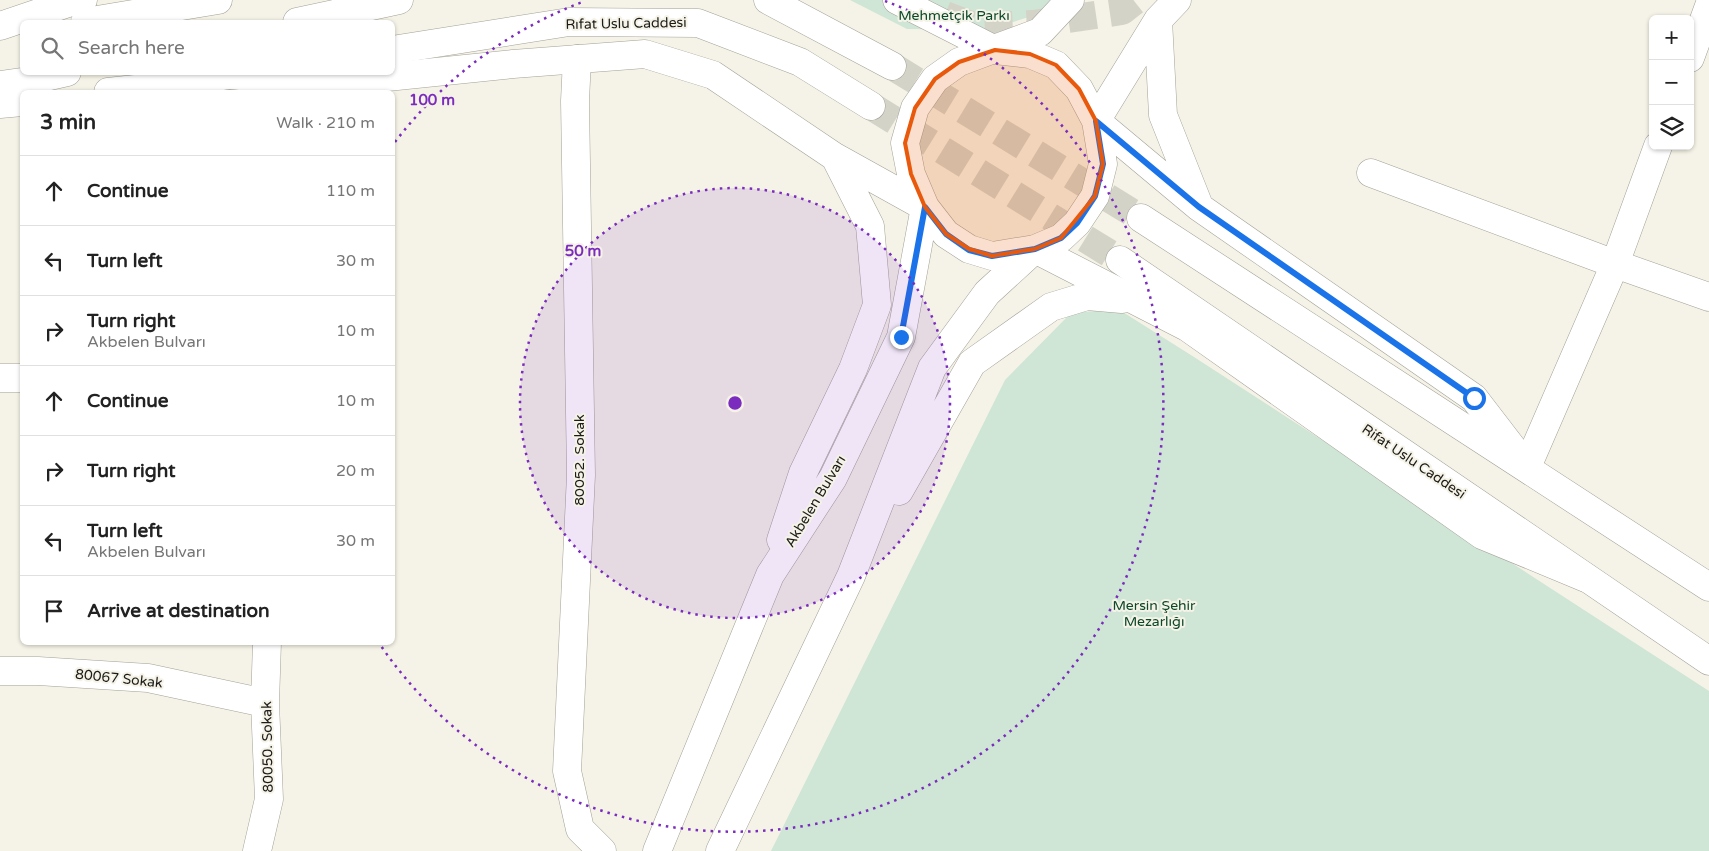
<!DOCTYPE html>
<meta charset="utf-8">
<style>
:root{--surface:#fff;--page:#f2f2f2;--text:#222;--muted:#767676;--line:#e0e0e0}
body{margin:0;font-family:"Varela Round",sans-serif;background:var(--page);color:var(--text)}
.controls{position:absolute;right:15px;top:15px;display:grid;overflow:hidden;border-radius:8px;box-shadow:0 1px 4px #0004}
.controls button{width:45px;height:45px;display:grid;place-items:center;padding:0;border:0;border-bottom:1px solid var(--line);background:var(--surface);color:var(--text);font:25px sans-serif}
.stop{position:absolute;width:15px;height:15px;margin:-11px;border:4px solid #1a73e8;border-radius:50%;background:#fff}
.stop.end{background:#1a73e8;border-color:#fff;box-shadow:0 1px 5px #0008}
.list{margin:0;padding:0;list-style:none}
h2{display:flex;justify-content:space-between;align-items:center;height:65px;margin:0;padding:0 20px;font-size:21px}
h2 small{font-size:16px;font-weight:400;color:var(--muted)}
.list li{display:grid;grid-template-columns:32px 1fr auto;gap:15px;align-items:center;box-sizing:border-box;height:70px;padding:0 20px;border-top:1px solid var(--line)}
.list b{display:block;font-size:19px;white-space:nowrap}
.list p{margin:0;font-size:16px;white-space:nowrap;color:var(--muted)}
.list em{font-size:16px;font-style:normal;color:var(--muted)}
.icon{flex:none;width:28px;height:28px;fill:none;stroke:currentColor;stroke-width:2;stroke-linecap:round;stroke-linejoin:round}
.map{position:relative;flex:none;width:1709px;height:851px;overflow:hidden}
.search{position:absolute;background:var(--surface);box-shadow:0 1px 4px #0004;left:20px;top:20px;width:375px;height:55px;display:flex;align-items:center;gap:12px;box-sizing:border-box;padding:0 18px;border-radius:8px;color:var(--muted);font-size:19px}
.panel{position:absolute;background:var(--surface);box-shadow:0 1px 4px #0004;left:20px;top:90px;width:375px;height:555px;border-radius:8px}
.map>svg:first-child{display:block}
.green{fill:#cfe5d6}
.lines{fill:none;stroke-linecap:round;stroke-linejoin:round}
.secondary-tunnel{stroke:#d4d3c8;stroke-width:28;stroke-dasharray:28 14;stroke-linecap:butt}
.primary-tunnel{stroke:#d4d3c8;stroke-width:28;stroke-dasharray:28 14;stroke-linecap:butt}
.street-casing{stroke:#a3a196;stroke-width:29}
.secondary-casing{stroke:#a3a196;stroke-width:29}
.primary-casing{stroke:#a3a196;stroke-width:29}
.street{stroke:#fff;stroke-width:28}
.secondary{stroke:#fff;stroke-width:28}
.primary{stroke:#fff;stroke-width:28}
.route{stroke:#1a73e8;stroke-width:6}
.marked{fill:#e8590c;fill-opacity:0.2;stroke:#e8590c;stroke-width:4;stroke-linejoin:round}
.ring{fill:none;stroke:#7b2cbf;stroke-width:2.5;stroke-dasharray:2.5 5}
.labels{text-anchor:middle;stroke-width:4;stroke-linejoin:round;paint-order:stroke}
.park-label{font-size:14px;fill:#0a482a;stroke:#f5f3e7}
.street-label{font-size:14px;fill:#1c1b17;stroke:#f5f3e7}
.centre{fill:#7b2cbf;stroke:#f5f3e7;stroke-width:2.5}
.ring-label{font-size:15px;text-anchor:middle;font-weight:bold;fill:#7b2cbf;stroke:#f5f3e7;stroke-width:4;stroke-linejoin:round;paint-order:stroke}
</style>
<div class="map">
<svg width="1709" height="851" viewBox="0 0 1709 851">
<rect width="100%" height="100%" fill="#f5f3e7"/>
<path class="green" d="M850 0H1059L1051 10 988 30 907 29Z
M1118 309 1194 357 1709 691V851H771L1005 380 1071 313Z"/>
<g class="lines">
<path class="secondary-tunnel" d="M892 66 1141 218
M871 106 1120 260"/>
<path class="primary-tunnel" d="M945 15 976 27 1033 24 1122 11 1136 0"/>
<defs>
<path id="street" d="M1690 58 1709 6
M577 59 575 101 581 475 567 771 580 829 602 851
M1371 173 1615 264 1709 297
M0 378H22
M1527 467 1615 264 1658 146
M0 671H38L148 678 265 703
M257 851 269 799 265 703 267 642"/>
<path id="secondary" d="M768 0 892 66
M85 22 218 0
M392 50 569 22 698 23 800 62 871 106
M108 92 154 87 248 72
M0 104 22 102
M1141 218 1709 587
M1120 260 1709 661"/>
<path id="primary" d="M897 0 995 50 1030 54 1056 65 1079 89 1096 121 1199 207 1474 398 1527 467
M1158 20 1163 115 1199 206
M297 22 399 0
M0 26 71 2 83 0
M231 75 319 84 513 64 645 54 713 75 835 157 925 207 946 234 969 249 992 256 1035 249 1187 327 1482 535 1586 578
M0 85 23 82 67 72
M899 491 972 363 1051 307 1087 296 1122 299
M781 540 803 473 853 369 877 305 870 226 835 157
M657 851 770 575 833 478 901 337 925 207 911 174 905 143 915 108 935 79 959 62 1040 32 1070 0
M720 851 851 576 932 368 987 293 1035 249 1061 238 1077 223 1095 196 1103 164 1096 121 1158 20 1177 0"/>
</defs>
<use href="#street" class="street-casing"/>
<use href="#secondary" class="secondary-casing"/>
<use href="#primary" class="primary-casing"/>
<use href="#street" class="street"/>
<use href="#secondary" class="secondary"/>
<use href="#primary" class="primary"/>
</g>
<g class="lines">
<path class="route" d="M901 337 925 207 946 234 969 250 992 256 1035 249 1061 238 1077 223 1095 196 1103 164 1096 121 1199 207 1474 398"/>
</g>
<path class="marked" d="M995 50 1030 54 1056 65 1079 89 1096 121 1103 164 1095 196 1061 238 1035 249 992 256 969 249 946 234 925 207 911 174 905 143 915 108 935 79 959 62Z"/>
<circle cx="735" cy="403" r="215" fill="#7b2cbf" fill-opacity=".12"/>
<g class="ring">
<circle cx="735" cy="403" r="215"/>
<path d="M395 142A429 429 0 0 1 585 1M885 1A429 429 0 1 1 379 643"/>
</g>
<g class="labels">
<g class="park-label">
<text x="954" y="20">Mehmetçik Parkı</text>
<text x="1154" y="610">Mersin Şehir<tspan x="1154" dy="16">Mezarlığı</tspan></text>
</g>
<g class="street-label">
<text transform="translate(626 23) rotate(-1)" y="5">Rıfat Uslu Caddesi</text>
<text transform="translate(579 460) rotate(-90)" y="5">80052. Sokak</text>
<text transform="translate(1414 461) rotate(34)" y="5">Rifat Uslu Caddesi</text>
<text transform="translate(815 501) rotate(-59)" y="5">Akbelen Bulvarı</text>
<text transform="translate(119 678) rotate(6)" y="5">80067 Sokak</text>
<text transform="translate(267 747) rotate(-91)" y="5">80050. Sokak</text>
</g>
</g>
<circle cx="735" cy="403" r="8" class="centre"/>
<g class="ring-label">
<text x="432" y="105">100 m</text>
<text x="583" y="256">50 m</text>
</g>
</svg>
<div class="controls">
<button>+</button>
<button>−</button>
<button><svg class="icon" aria-label="layers" viewBox="0 0 24 24"><path d="M12 4l9 5-9 5-9-5zM3 14l9 5 9-5"/></svg></button>
</div>
<div class="stop" style="left:1474px;top:398px"></div>
<div class="stop end" style="left:901px;top:337px"></div>
<div class="search"><svg class="icon" aria-label="search" viewBox="0 0 24 24"><circle cx="10" cy="10" r="6"/><path d="M15 15l6 6"/></svg>Search here</div>
<section class="panel">
<h2>3 min<small>Walk · 210 m</small></h2>
<ul class="list">
<li><svg class="icon" aria-label="ahead" viewBox="0 0 24 24"><path d="M12 20V5M6 11l6-6 6 6"/></svg><div><b>Continue</b></div><em>110 m</em></li>
<li><svg class="icon" aria-label="left" viewBox="0 0 24 24"><path d="M17 20v-9H6M10 6l-5 5 5 5"/></svg><div><b>Turn left</b></div><em>30 m</em></li>
<li><svg class="icon" aria-label="right" viewBox="0 0 24 24"><path d="M7 20v-9h11M14 6l5 5-5 5"/></svg><div><b>Turn right</b><p>Akbelen Bulvarı</p></div><em>10 m</em></li>
<li><svg class="icon" aria-label="ahead" viewBox="0 0 24 24"><path d="M12 20V5M6 11l6-6 6 6"/></svg><div><b>Continue</b></div><em>10 m</em></li>
<li><svg class="icon" aria-label="right" viewBox="0 0 24 24"><path d="M7 20v-9h11M14 6l5 5-5 5"/></svg><div><b>Turn right</b></div><em>20 m</em></li>
<li><svg class="icon" aria-label="left" viewBox="0 0 24 24"><path d="M17 20v-9H6M10 6l-5 5 5 5"/></svg><div><b>Turn left</b><p>Akbelen Bulvarı</p></div><em>30 m</em></li>
<li><svg class="icon" aria-label="arrive" viewBox="0 0 24 24"><path d="M6 21V4h12l-3 4 3 4H6"/></svg><div><b>Arrive at destination</b></div></li>
</ul>
</section>
</div>
